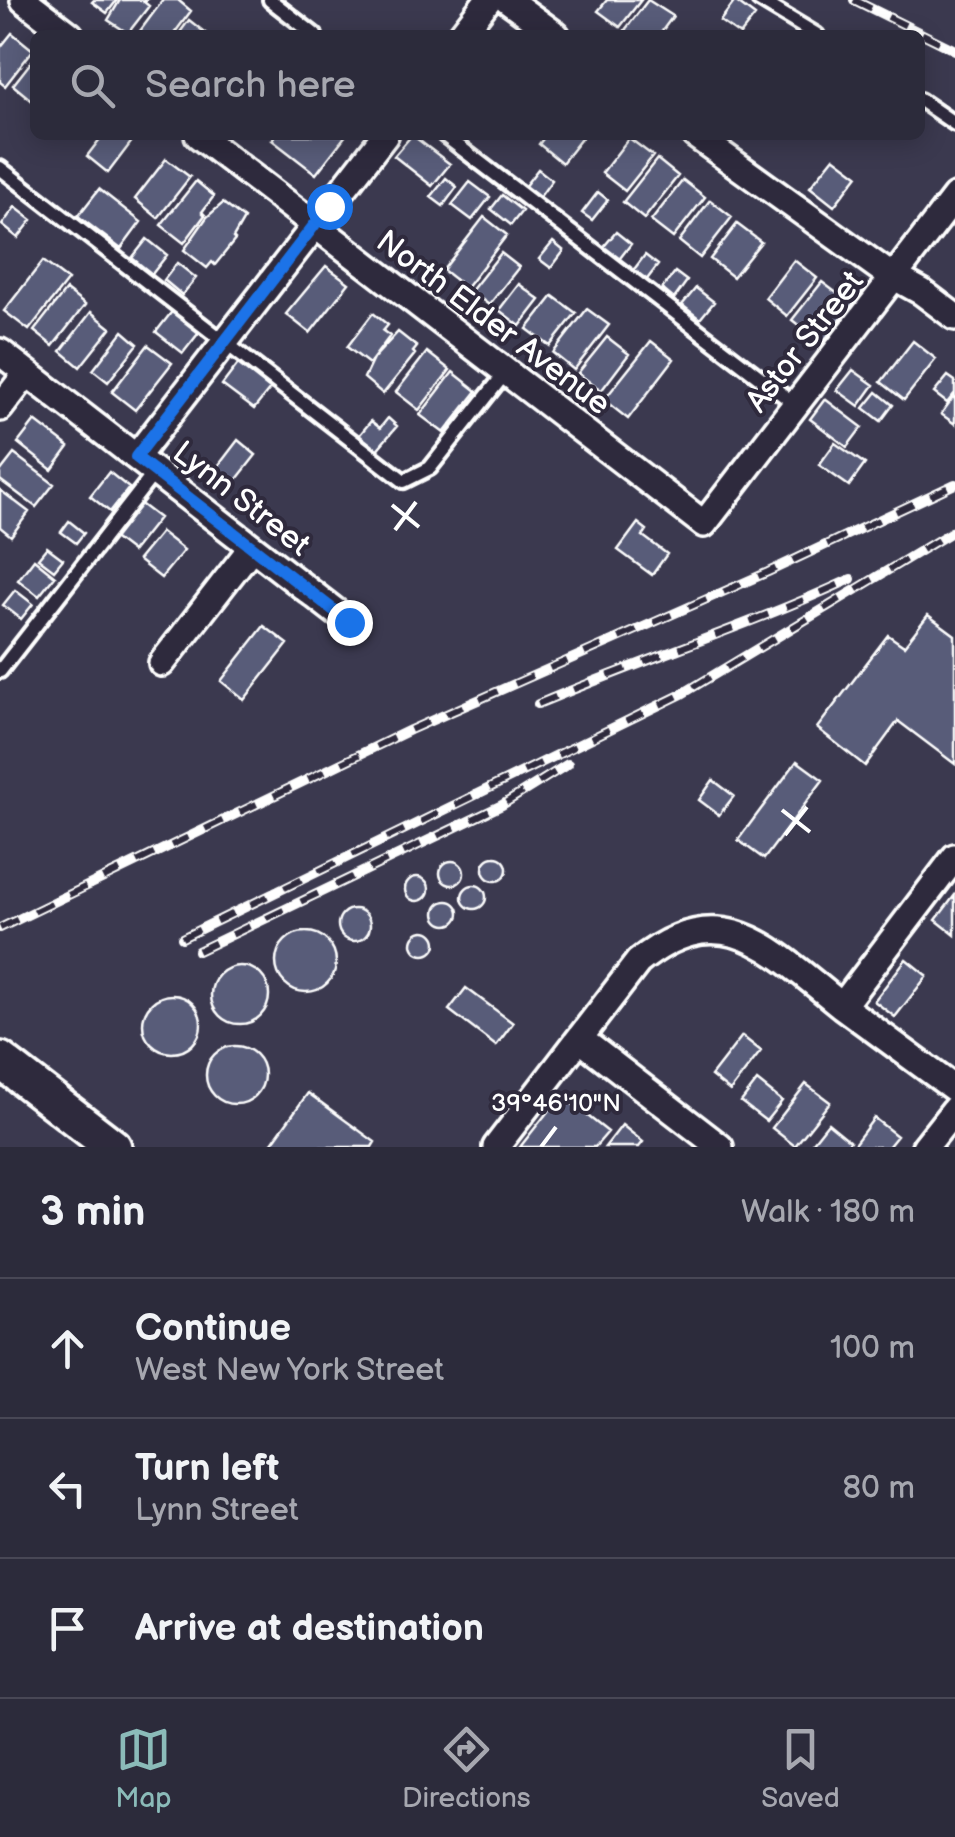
<!DOCTYPE html>
<meta charset="utf-8">
<style>
:root{--surface:#2c2b3b;--page:#343342;--text:#f1f3f6;--muted:#a6a7af;--line:#484755;--accent:#8bbbb9}
body{margin:0;font-family:"Balsamiq Sans",sans-serif;background:var(--page);color:var(--text)}
.stop{position:absolute;width:30px;height:30px;margin:-22px;border:8px solid #1a73e8;border-radius:50%;background:#fff}
.stop.end{background:#1a73e8;border-color:#fff;box-shadow:0 2px 10px #0008}
.list{margin:0;padding:0;list-style:none}
h2{display:flex;justify-content:space-between;align-items:center;height:130px;margin:0;padding:0 40px;font-size:42px}
h2 small{font-size:32px;font-weight:400;color:var(--muted)}
.list li{display:grid;grid-template-columns:65px 1fr auto;gap:30px;align-items:center;box-sizing:border-box;height:140px;padding:0 40px;border-top:2px solid var(--line)}
.list b{display:block;font-size:38px;white-space:nowrap}
.list p{margin:0;font-size:32px;white-space:nowrap;color:var(--muted)}
.list em{font-size:32px;font-style:normal;color:var(--muted)}
.icon{flex:none;width:55px;height:55px;fill:none;stroke:currentColor;stroke-width:2;stroke-linecap:round;stroke-linejoin:round}
.map{position:relative;flex:none;width:955px;height:1147px;overflow:hidden}
.search{position:absolute;background:var(--surface);box-shadow:0 5px 25px #0003;left:30px;right:30px;top:30px;height:110px;display:flex;align-items:center;gap:25px;box-sizing:border-box;padding:0 35px;border-radius:15px;color:var(--muted);font-size:38px}
.sheet{height:550px;background:var(--surface)}
nav{display:flex;justify-content:space-around;align-items:center;box-sizing:border-box;height:140px;border-top:2px solid var(--line);background:var(--surface);font-size:28px;color:var(--muted)}
nav a{display:grid;justify-items:center;gap:5px}
nav .on{color:var(--accent)}
.map>svg:first-child{display:block}
.building{fill:#585c79;stroke:#fff;stroke-width:2.5}
.lines{fill:none;stroke-linecap:round;stroke-linejoin:round}
.service-casing{stroke:#fff;stroke-width:20}
.minor-casing{stroke:#fff;stroke-width:32}
.secondary-casing{stroke:#fff;stroke-width:42}
.service{stroke:#2f2a3d;stroke-width:12}
.minor{stroke:#2f2a3d;stroke-width:25}
.secondary{stroke:#2f2a3d;stroke-width:35}
.rail-casing{stroke:#fff;stroke-width:10}
.rail{stroke:#2f2a3d;stroke-width:6;stroke-dasharray:19;stroke-linecap:butt}
.route{stroke:#1a73e8;stroke-width:12}
.ticks{fill:none;stroke:#fff;stroke-width:4}
.labels{text-anchor:middle;stroke-width:8;stroke-linejoin:round;paint-order:stroke}
.street-label{font-size:32px;fill:#fff;stroke:#2f2a3d}
.ticks-label{font-size:25px;text-anchor:middle;fill:#fff;stroke:#2f2a3d;stroke-width:8;stroke-linejoin:round;paint-order:stroke}
</style>
<div class="map">
<svg width="955" height="1147" viewBox="0 0 955 1147">
<rect width="100%" height="100%" fill="#3b394f"/>
<filter id="ink" filterUnits="userSpaceOnUse"><feTurbulence type="fractalNoise" baseFrequency=".01" numOctaves="2"/><feDisplacementMap in="SourceGraphic" scale="20" xChannelSelector="R" yChannelSelector="G"/><feConvolveMatrix kernelMatrix="1 2 1 2 8 2 1 2 1" color-interpolation-filters="sRGB"/></filter>
<g filter="url(#ink)">
<path class="building" d="M94 0H117L107 13 92 2Z
M120 0H146L144 2 149 6 128 33 108 20Z
M163 0H178L191 11 173 35H137Z
M607 0H641L620 27 598 11Z
M648 0 673 16 659 35H631L625 30Z
M735 1 755 16 740 35 720 21Z
M189 20 208 35H178Z
M12 33 33 50 5 86 0 82V48Z
M35 57V103L13 85Z
M103 135 136 136 108 173 87 156Z
M276 135H346L316 174 272 140Z
M412 135 450 164 432 186 394 156Z
M546 135H584L562 163 539 144Z
M629 138 653 156 625 191 602 173Z
M834 157 858 175 834 206 810 187Z
M166 159 190 177 158 218 135 199Z
M657 159 678 176 644 219 623 202Z
M538 169 552 180 539 198 524 187Z
M446 178 457 187 443 206 431 197Z
M683 180 705 197 673 238 651 221Z
M196 181 214 196 202 212 205 215 184 243 161 225Z
M470 182 490 197 472 220 452 205Z
M99 189 141 222 121 249 78 216Z
M598 192 608 200 592 220 582 213Z
M502 195 522 211 511 225 491 209Z
M710 200 732 217 700 258 679 241Z
M223 203 244 219 233 238 235 240 215 265 212 262 207 268 184 250 207 217Z
M15 207 32 220 18 238 2 225Z
M484 217 507 235 466 288 443 270Z
M737 224 761 242 733 277 710 259Z
M616 232 631 244 617 262 601 250Z
M147 239 167 255 152 274 132 258Z
M553 242 564 251 551 268 539 259Z
M501 253 519 267 489 305 471 291Z
M645 255 658 265 645 282 632 272Z
M794 260 817 278 787 316 765 298Z
M43 261 68 280 29 330 4 311Z
M177 263 196 278 182 295 164 280Z
M326 266 349 283 310 333 286 314Z
M675 272 687 281 674 299 662 289Z
M850 279 864 290 822 343 792 320 822 282 838 294Z
M519 284 540 300 520 326 499 310Z
M696 288 714 302 700 319 682 305Z
M66 290 85 305 53 346 34 331Z
M553 296 576 313 550 346 527 329Z
M174 309 201 330 183 353 156 332Z
M587 309 609 325 574 370 553 353Z
M91 312 111 328 80 367 61 351Z
M373 313 388 325 383 331 390 336 369 364 347 347Z
M123 331 138 344 108 382 93 370Z
M398 332 417 347 413 352 415 354 383 394 364 378 373 359Z
M607 337 629 354 601 391 578 373Z
M651 341 674 359 628 419 604 400Z
M913 341 936 359 904 400 881 382Z
M148 345 172 363 135 410 112 392Z
M427 352 450 370 419 410 396 392Z
M238 364 270 389 254 409 222 385Z
M853 370 874 385 859 406 837 390Z
M453 372 477 391 444 433 420 415Z
M948 376 955 381V393L947 403 934 393Z
M877 392 893 405 881 421 864 408Z
M955 395V424L941 414Z
M825 399 862 427 847 447 810 419Z
M388 418 397 426 375 452 357 438 371 421 380 428Z
M35 421 69 447 52 470 18 443Z
M238 440 256 455 230 488 212 474Z
M835 443 865 464 849 486 819 465Z
M14 454 54 484 36 507 0 480V472Z
M109 472 129 488 110 512 90 496Z
M0 490 29 512 11 536 0 527Z
M138 502 159 518 132 552 111 536Z
M69 521 84 533 76 543 61 532Z
M638 523 647 530 643 536 667 554 652 575 618 550Z
M161 532 184 550 161 578 138 560Z
M47 547 63 559 54 570 38 558Z
M34 559 55 576 39 596 18 580Z
M15 590 33 604 21 619 3 605Z
M928 615 955 635V764L898 721 865 766 817 728 888 635 904 646Z
M264 626 288 644 244 700 221 681Z
M797 761 823 780 764 859 738 840Z
M713 780 734 796 719 815 699 800Z
M483 869a12 12 0 1 1 24 0a12 12 0 1 1-24 0Z
M440 873a12 12 0 1 1 24 0a12 12 0 1 1-24 0Z
M405 889a12 12 0 1 1 24 0a12 12 0 1 1-24 0Z
M462 897a12 12 0 1 1 24 0a12 12 0 1 1-24 0Z
M955 895V935L936 920Z
M435 913a12 12 0 1 1 24 0a12 12 0 1 1-24 0Z
M338 925a16 16 0 1 1 32 0a16 16 0 1 1-32 0Z
M412 943a12 12 0 1 1 24 0a12 12 0 1 1-24 0Z
M276 962a30 30 0 1 1 60 0a30 30 0 1 1-60 0Z
M906 959 927 976 895 1017 874 1001Z
M211 995a29 29 0 1 1 58 0a29 29 0 1 1-58 0Z
M466 988 513 1023 496 1046 449 1010Z
M143 1024a29 29 0 1 1 58 0a29 29 0 1 1-58 0Z
M742 1036 761 1051 730 1091 711 1076Z
M206 1075a29 29 0 1 1 58 0a29 29 0 1 1-58 0Z
M757 1081 782 1101 766 1121 741 1102Z
M806 1084 830 1102 795 1146 772 1128Z
M308 1093 375 1142 372 1147H269Z
M561 1095 608 1132 595 1147H520Z
M874 1118 897 1136 888 1147H852Z
M828 1123 850 1141 845 1147H809Z
M622 1125 643 1142 639 1147H605Z"/>
<g class="lines">
<defs>
<path id="service" d="M270 0 315 35
M759 0 817 35
M920 100 955 124
M444 135 796 405
M0 168 404 481 430 468 506 372
M0 671 155 472"/>
<path id="minor" d="M24 0 70 35
M508 0 556 35
M461 35 488 0
M198 135 704 524 955 197
M695 135 884 271 922 292 955 317
M0 352 349 622
M0 408 27 373
M136 457 385 135
M162 663 252 547
M955 857 842 1006 955 1089
M580 1039 720 1147
M496 1147 638 962C723 893 773 951 842 1006
M925 1147 955 1109"/>
<path id="secondary" d="M0 1060 113 1147"/>
</defs>
<use href="#service" class="service-casing"/>
<use href="#minor" class="minor-casing"/>
<use href="#secondary" class="secondary-casing"/>
<use href="#service" class="service"/>
<use href="#minor" class="minor"/>
<use href="#secondary" class="secondary"/>
<defs>
<path id="rail" d="M854 0 955 50
M538 704C642 660 749 626 851 579
M0 928 410 730 768 572 955 484
M182 938 682 694 955 530
M198 951 502 805 568 764"/>
</defs>
<use href="#rail" class="rail-casing"/>
<use href="#rail" class="rail"/>
</g>
</g>
<g class="lines" filter="url(#ink)">
<path class="route" d="M329 206 136 457 349 622"/>
</g>
<path class="ticks" d="M392 505 419 527M395 530 416 502M782 810 810 832M785 835 807 807M541 1147 556 1127"/>
<g class="labels">
<g class="street-label">
<text transform="translate(494 322) rotate(37)" y="11">North Elder Avenue</text>
<text transform="translate(804 341) rotate(-52)" y="11">Astor Street</text>
<text transform="translate(242 498) rotate(38)" y="11">Lynn Street</text>
</g>
</g>
<g class="ticks-label">
<text x="556" y="1111">39°46'10"N</text>
</g>
</svg>
<div class="stop" style="left:329px;top:206px"></div>
<div class="stop end" style="left:349px;top:622px"></div>
<div class="search"><svg class="icon" aria-label="search" viewBox="0 0 24 24"><circle cx="10" cy="10" r="6"/><path d="M15 15l6 6"/></svg>Search here</div>
</div>
<section class="sheet">
<h2>3 min<small>Walk · 180 m</small></h2>
<ul class="list">
<li><svg class="icon" aria-label="ahead" viewBox="0 0 24 24"><path d="M12 20V5M6 11l6-6 6 6"/></svg><div><b>Continue</b><p>West New York Street</p></div><em>100 m</em></li>
<li><svg class="icon" aria-label="left" viewBox="0 0 24 24"><path d="M17 20v-9H6M10 6l-5 5 5 5"/></svg><div><b>Turn left</b><p>Lynn Street</p></div><em>80 m</em></li>
<li><svg class="icon" aria-label="arrive" viewBox="0 0 24 24"><path d="M6 21V4h12l-3 4 3 4H6"/></svg><div><b>Arrive at destination</b></div></li>
</ul>
</section>
<nav>
<a class="on"><svg class="icon" aria-label="map" viewBox="0 0 24 24"><path d="M3 6l6-2 6 2 6-2v14l-6 2-6-2-6 2zM9 4v14M15 6v14"/></svg>Map</a>
<a><svg class="icon" aria-label="directions" viewBox="0 0 24 24"><path d="M12 3l9 9-9 9-9-9zM9 14v-3h6M13 9l2 2-2 2"/></svg>Directions</a>
<a><svg class="icon" aria-label="saved" viewBox="0 0 24 24"><path d="M7 4h10v16l-5-4-5 4z"/></svg>Saved</a>
</nav>
